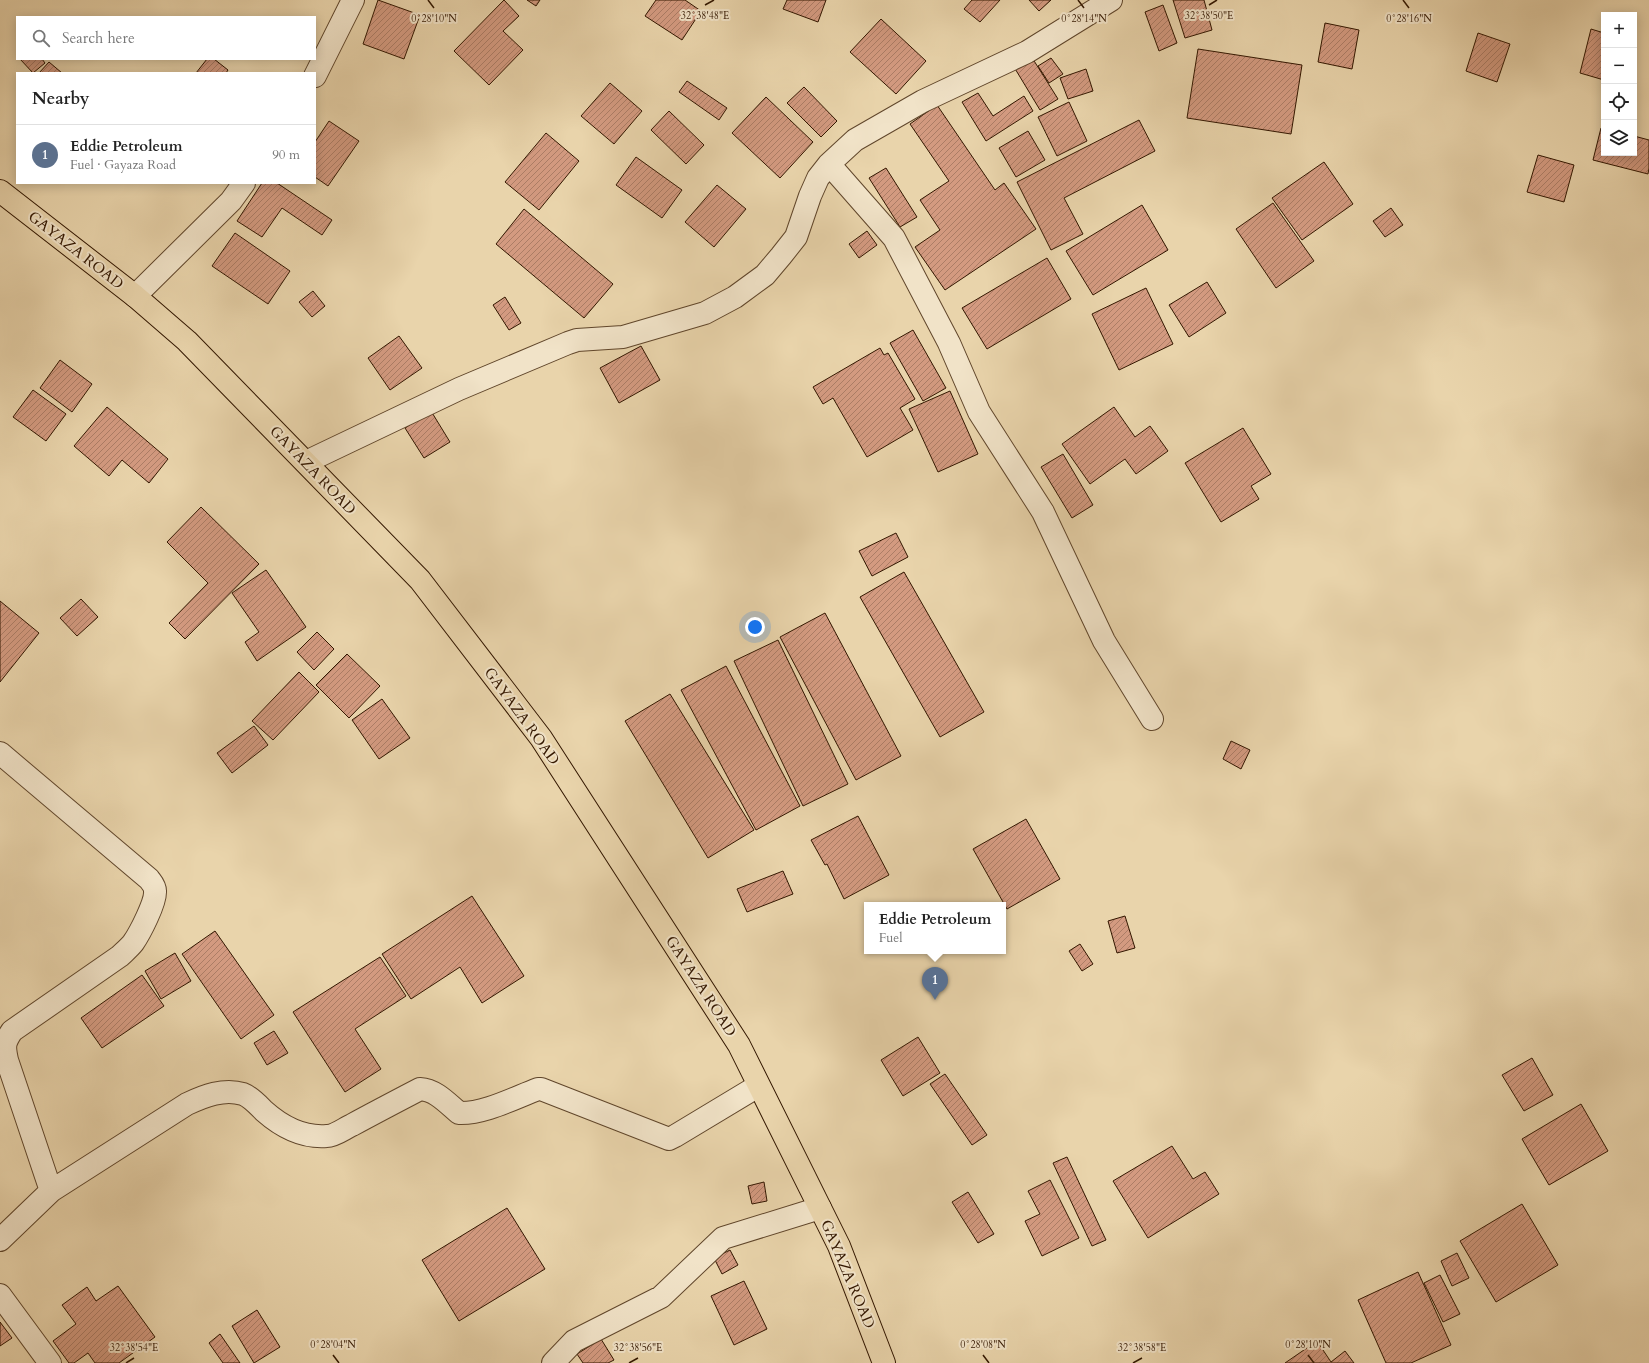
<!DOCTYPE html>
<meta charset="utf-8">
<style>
:root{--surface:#fff;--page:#f6f6f6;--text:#222;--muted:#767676;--line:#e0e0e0;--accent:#8f2418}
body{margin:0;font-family:Cardo,serif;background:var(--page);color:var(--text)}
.controls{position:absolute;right:12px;top:12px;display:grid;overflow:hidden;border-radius:0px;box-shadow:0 2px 10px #0003}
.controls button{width:36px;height:36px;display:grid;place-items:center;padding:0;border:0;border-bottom:1px solid var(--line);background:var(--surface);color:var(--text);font:20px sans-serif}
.you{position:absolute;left:755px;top:627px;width:14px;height:14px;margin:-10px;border:3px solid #fff;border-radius:50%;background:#1a73e8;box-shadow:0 0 0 6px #1a73e833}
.badge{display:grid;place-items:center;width:26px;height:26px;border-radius:50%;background:var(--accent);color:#fff;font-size:13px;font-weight:700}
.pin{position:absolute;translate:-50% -33px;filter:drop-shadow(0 1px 2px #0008)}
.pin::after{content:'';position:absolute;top:21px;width:14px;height:12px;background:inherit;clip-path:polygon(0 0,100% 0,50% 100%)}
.popup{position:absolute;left:864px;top:902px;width:142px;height:52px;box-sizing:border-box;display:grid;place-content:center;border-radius:0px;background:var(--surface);filter:drop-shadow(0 1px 3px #0005);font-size:13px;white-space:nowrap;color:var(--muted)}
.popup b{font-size:15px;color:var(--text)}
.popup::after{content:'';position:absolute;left:50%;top:100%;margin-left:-8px;border:8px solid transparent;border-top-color:var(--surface)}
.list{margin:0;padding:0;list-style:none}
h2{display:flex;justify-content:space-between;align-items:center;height:52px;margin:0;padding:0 16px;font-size:17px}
h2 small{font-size:13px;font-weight:400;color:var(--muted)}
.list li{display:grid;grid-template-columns:26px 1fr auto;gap:12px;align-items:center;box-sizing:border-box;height:60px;padding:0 16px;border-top:1px solid var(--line)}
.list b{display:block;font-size:15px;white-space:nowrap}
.list p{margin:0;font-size:13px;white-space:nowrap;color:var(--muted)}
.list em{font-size:13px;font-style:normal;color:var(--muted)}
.icon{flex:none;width:22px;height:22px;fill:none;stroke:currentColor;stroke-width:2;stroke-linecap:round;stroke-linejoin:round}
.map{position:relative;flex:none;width:1649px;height:1363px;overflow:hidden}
.search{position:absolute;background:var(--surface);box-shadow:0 2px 10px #0003;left:16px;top:16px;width:300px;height:44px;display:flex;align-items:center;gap:10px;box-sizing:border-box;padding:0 14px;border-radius:0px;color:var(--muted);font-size:15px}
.panel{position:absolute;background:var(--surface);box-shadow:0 2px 10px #0003;left:16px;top:72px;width:300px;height:112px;border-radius:0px}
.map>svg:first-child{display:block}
.building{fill:url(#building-hatch);stroke:#331700}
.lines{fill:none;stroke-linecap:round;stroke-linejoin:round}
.minor-casing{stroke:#60462b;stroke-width:24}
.primary-casing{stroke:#331700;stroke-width:24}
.minor{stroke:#f1e3c8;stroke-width:22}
.primary{stroke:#e9d4ab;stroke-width:22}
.ticks{fill:none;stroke:#331700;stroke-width:1.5}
.labels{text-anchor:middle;stroke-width:4;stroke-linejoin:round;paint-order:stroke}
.street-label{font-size:15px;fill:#331700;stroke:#f1e3c8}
.ticks-label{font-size:10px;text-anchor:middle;fill:#331700;stroke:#f1e3c8;stroke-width:4;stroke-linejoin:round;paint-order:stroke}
</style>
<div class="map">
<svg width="1649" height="1363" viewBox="0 0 1649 1363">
<defs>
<pattern id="building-hatch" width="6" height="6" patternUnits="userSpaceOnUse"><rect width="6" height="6" fill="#d39a80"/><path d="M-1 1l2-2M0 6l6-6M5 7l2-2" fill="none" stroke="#ac7d66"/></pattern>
</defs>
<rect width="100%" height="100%" fill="#e9d4ab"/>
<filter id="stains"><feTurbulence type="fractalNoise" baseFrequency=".005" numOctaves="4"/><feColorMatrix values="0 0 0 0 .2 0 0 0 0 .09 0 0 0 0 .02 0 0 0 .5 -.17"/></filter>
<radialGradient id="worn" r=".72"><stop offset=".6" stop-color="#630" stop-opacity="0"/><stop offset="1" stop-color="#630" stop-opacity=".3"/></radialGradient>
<path class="building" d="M378 0 420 15 404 59 363 44Z
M504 0 519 16 503 31 523 50 489 85 454 51Z
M527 0H540L536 6Z
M656 0H685L701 11 682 40 645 16Z
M787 0H826L818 22 783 9Z
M972 0H1000L980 22 964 9Z
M1029 0H1051L1039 11Z
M1173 0H1204L1212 30 1185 38Z
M1163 5 1177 43 1159 51 1145 12Z
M881 19 926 61 896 94 850 52Z
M1325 23 1359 30 1352 69 1318 62Z
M1591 29 1604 33V80L1580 73Z
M1478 33 1510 44 1497 82 1466 71Z
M1198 49 1302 65 1291 134 1187 118Z
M1031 56 1058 99 1040 110 1014 67Z
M1051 58 1063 74 1049 83 1038 66Z
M20 59H42L45 63 33 73Z
M207 59H214L228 70 226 73H196Z
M49 62 62 73H39Z
M1086 69 1093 91 1068 99 1060 78Z
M687 81 727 108 719 120 679 92Z
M610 83 642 111 614 144 581 116Z
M804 87 837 121 821 137 787 103Z
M978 93 993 116 1024 96 1033 111 986 141 962 102Z
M766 97 813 142 780 178 732 133Z
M1069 102 1087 141 1057 156 1038 117Z
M937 105 995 190 1004 183 1036 229 945 290 915 247 940 230 920 200 949 181 910 124Z
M669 111 704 145 686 164 651 130Z
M1139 120 1155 151 1064 198 1083 234 1051 250 1017 182Z
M329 121 359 141 328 186 315 177V142Z
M1601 128 1604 129V153H1634V136L1649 140V168L1648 174 1593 160Z
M1028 131 1045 160 1016 177 999 148Z
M546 133 579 161 539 210 505 182Z
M1538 155 1574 165 1564 202 1527 192Z
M636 157 682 190 662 218 616 185Z
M1324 162 1353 204 1302 240 1272 198Z
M886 168 917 217 900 227 869 178Z
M262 183H277L332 220 322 235 282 208 262 237 237 221Z
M717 185 746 209 714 247 685 222Z
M1273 203 1314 261 1276 288 1236 229Z
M1142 205 1168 250 1093 295 1066 251Z
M1391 208 1403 225 1385 237 1373 221Z
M524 209 613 284 584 318 496 244Z
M867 231 877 245 859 258 849 244Z
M235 233 290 271 268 304 212 266Z
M1047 258 1071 299 987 349 962 308Z
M1207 282 1226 313 1189 337 1169 305Z
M1146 288 1173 344 1119 370 1092 314Z
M313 291 325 306 312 317 299 302Z
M505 297 521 323 509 330 493 305Z
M913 330 946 388 923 401 890 343Z
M399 336 422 368 390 390 368 358Z
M641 346 660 380 619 403 600 368Z
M880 348 884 355 888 353 915 399 900 408 913 430 867 457 833 398 823 404 813 387Z
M60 360 92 384 72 412 40 388Z
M33 390 66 414 46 441 13 417Z
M950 391 978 454 938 472 909 409Z
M107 407 168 459 149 483 122 460 109 476 74 446Z
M1114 407 1135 437 1150 426 1168 451 1136 474 1125 459 1090 484 1062 444Z
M431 411 450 442 424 458 405 428Z
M1243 428 1271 474 1251 486 1259 499 1221 522 1185 463Z
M1063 454 1093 505 1072 518 1041 467Z
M201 507 259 564 185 639 169 623 208 583 167 542Z
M896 533 908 557 872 576 859 551Z
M266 570 306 627 257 661 245 642 259 632 232 593Z
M904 572 984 712 940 737 860 597Z
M81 599 98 617 77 636 60 618Z
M0 601 39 633 0 682Z
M825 613 901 756 856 780 780 637Z
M317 632 334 649 314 670 297 652Z
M778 640 848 784 803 806 734 661Z
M347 654 380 686 349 718 316 685Z
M726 666 800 806 756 830 681 690Z
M299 672 319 692 273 740 252 721Z
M670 694 754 830 708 858 625 721Z
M382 699 410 738 379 759 352 720Z
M254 726 268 745 232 773 217 753Z
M1231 741 1250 750 1241 769 1223 759Z
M858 816 889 875 844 899 827 864 825 865 811 840Z
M1026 819 1060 879 1007 909 973 849Z
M783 871 793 894 747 912 737 889Z
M472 896 524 976 482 1003 460 967 411 999 382 954Z
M1125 916 1135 948 1117 953 1108 921Z
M215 931 274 1015 241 1039 182 954Z
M1080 944 1093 964 1082 971 1069 951Z
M175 953 191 981 161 999 145 971Z
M380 957 406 996 355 1029 381 1069 345 1092 293 1012Z
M142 975 164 1006 102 1048 81 1018Z
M274 1031 288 1053 267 1065 254 1043Z
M918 1037 940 1073 903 1096 881 1060Z
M1532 1058 1553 1095 1524 1111 1502 1075Z
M945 1074 987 1135 972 1145 930 1084Z
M1581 1104 1608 1151 1549 1185 1522 1139Z
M1172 1146 1193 1179 1205 1172 1219 1194 1148 1238 1113 1181Z
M1067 1157 1106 1240 1092 1246 1053 1163Z
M1050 1180 1079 1238 1042 1256 1025 1221 1040 1214 1028 1191Z
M764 1182 767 1201 752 1204 748 1186Z
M968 1192 994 1234 978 1243 952 1202Z
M1522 1204 1558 1265 1496 1302 1460 1241Z
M507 1208 545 1269 459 1321 422 1260Z
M730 1250 738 1265 722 1274 714 1258Z
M1457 1253 1469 1278 1452 1286 1441 1261Z
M1418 1272 1451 1345 1411 1363H1386L1358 1300Z
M1440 1275 1460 1314 1443 1322 1424 1283Z
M744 1281 767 1329 734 1345 711 1296Z
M118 1286 155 1337 119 1363H95L88 1353 74 1363H69L53 1341 76 1324 62 1305 87 1287 96 1301Z
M257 1310 280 1347 254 1363 232 1326Z
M0 1322 12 1338 0 1346Z
M220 1334 240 1363H223L209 1343Z
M601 1339 614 1360 608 1363H583L577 1354Z
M1317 1341 1331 1362 1345 1351 1354 1363H1285Z"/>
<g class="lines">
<defs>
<path id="minor" d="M315 76 353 0
M829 164 894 238 949 343 979 412 1043 512 1104 641 1152 719
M135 296 231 201 244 183
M306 462 459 389 568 343 577 340 623 337 705 313 735 297 765 275 781 256 796 237 810 196 818 178 829 164 855 140 923 101 1027 52 1111 0
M0 753 149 879C152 883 155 886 155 891 156 902 140 933 133 943 129 948 124 952 120 956L12 1031C4 1043 4 1046 7 1060L51 1191
M0 1240 51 1191 187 1104C204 1096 224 1088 243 1094 251 1097 258 1105 264 1111 282 1127 303 1138 327 1136 335 1136 345 1128 352 1125 374 1113 397 1101 420 1089 436 1090 447 1103 459 1113 484 1114 514 1098 538 1089H541L669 1139 675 1136 758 1086
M0 1295 50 1363
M553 1363 574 1341 661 1297 723 1238 820 1208"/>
<path id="primary" d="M0 191 135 296 187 341 420 580 541 738 739 1045 839 1246 884 1363"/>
</defs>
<use href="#minor" class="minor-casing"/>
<use href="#primary" class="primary-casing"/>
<use href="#minor" class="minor"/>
<use href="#primary" class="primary"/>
</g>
<path class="ticks" d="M428 0 434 8M1078 0 1084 8M1403 0 1409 8M705 5 714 0M1209 5 1217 0M333 1355 339 1363M983 1355 989 1363M1308 1355 1314 1363M126 1363 134 1358M629 1363 638 1358M1133 1363 1142 1358"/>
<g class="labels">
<g class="street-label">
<text transform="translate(76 250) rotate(38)" y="5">GAYAZA ROAD</text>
<text transform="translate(313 470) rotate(46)" y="5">GAYAZA ROAD</text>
<text transform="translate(522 716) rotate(54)" y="5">GAYAZA ROAD</text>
<text transform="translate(701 986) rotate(57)" y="5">GAYAZA ROAD</text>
<text transform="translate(848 1274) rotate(67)" y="5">GAYAZA ROAD</text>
</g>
</g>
<g class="ticks-label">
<text x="705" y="19">32°38'48"E</text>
<text x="1209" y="19">32°38'50"E</text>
<text x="1409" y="22">0°28'16"N</text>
<text x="434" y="22">0°28'10"N</text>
<text x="1084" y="22">0°28'14"N</text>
<text x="333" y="1348">0°28'04"N</text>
<text x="983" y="1348">0°28'08"N</text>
<text x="1308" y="1348">0°28'10"N</text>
<text x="134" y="1351">32°38'54"E</text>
<text x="638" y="1351">32°38'56"E</text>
<text x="1142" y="1351">32°38'58"E</text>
</g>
<rect width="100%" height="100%" filter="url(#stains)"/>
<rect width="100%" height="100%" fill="url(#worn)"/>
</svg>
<div class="controls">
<button>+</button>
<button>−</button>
<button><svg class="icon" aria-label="locate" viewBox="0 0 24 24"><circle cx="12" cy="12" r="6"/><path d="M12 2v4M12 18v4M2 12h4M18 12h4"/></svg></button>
<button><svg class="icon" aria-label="layers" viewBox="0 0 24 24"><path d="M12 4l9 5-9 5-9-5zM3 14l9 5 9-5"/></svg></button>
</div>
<div class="you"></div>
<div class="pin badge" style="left:935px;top:1000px;background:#5c6f8a">1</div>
<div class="popup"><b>Eddie Petroleum</b>Fuel</div>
<div class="search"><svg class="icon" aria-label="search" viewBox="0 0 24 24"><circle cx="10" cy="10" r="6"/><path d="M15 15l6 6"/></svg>Search here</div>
<section class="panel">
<h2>Nearby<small></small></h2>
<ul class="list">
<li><span class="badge" style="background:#5c6f8a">1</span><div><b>Eddie Petroleum</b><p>Fuel · Gayaza Road</p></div><em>90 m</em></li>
</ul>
</section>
</div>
